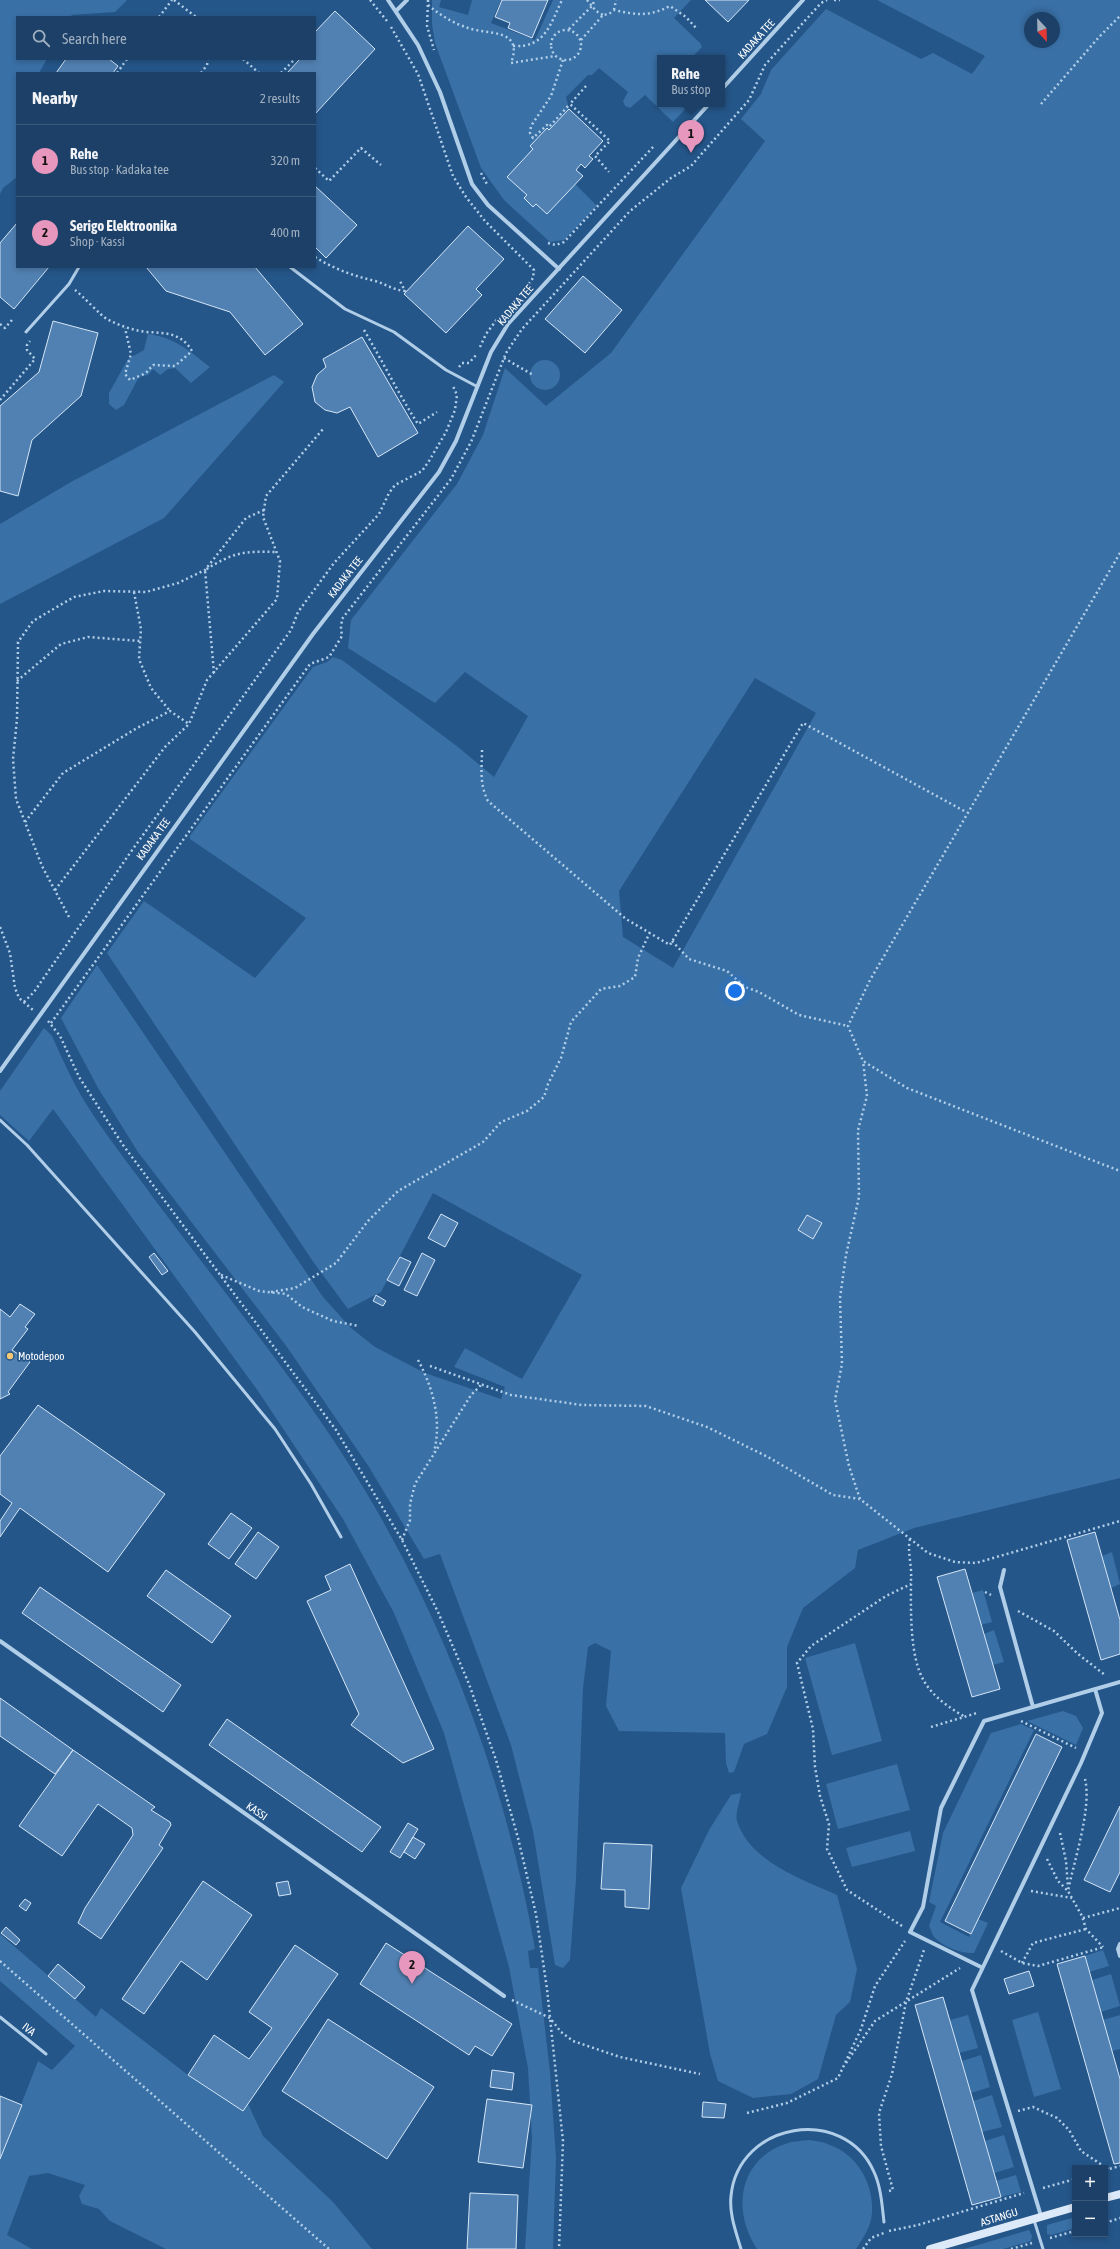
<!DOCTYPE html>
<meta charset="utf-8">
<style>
:root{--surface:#1c4067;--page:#25476d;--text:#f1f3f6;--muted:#a0afc0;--line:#3a597b;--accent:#e797bd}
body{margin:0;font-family:"Asap Condensed",sans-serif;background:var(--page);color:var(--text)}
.controls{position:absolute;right:12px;bottom:12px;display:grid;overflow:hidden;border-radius:0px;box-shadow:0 2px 6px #0003}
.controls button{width:36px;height:36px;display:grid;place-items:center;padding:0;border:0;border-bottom:1px solid var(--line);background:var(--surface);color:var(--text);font:20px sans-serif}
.compass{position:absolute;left:1024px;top:12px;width:36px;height:36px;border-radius:50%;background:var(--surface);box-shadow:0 2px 6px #0003;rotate:158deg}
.you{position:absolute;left:735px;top:991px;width:14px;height:14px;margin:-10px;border:3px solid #fff;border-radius:50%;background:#1a73e8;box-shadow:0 0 0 6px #1a73e833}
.badge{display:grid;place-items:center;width:26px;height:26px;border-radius:50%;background:var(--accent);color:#111;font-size:13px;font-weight:700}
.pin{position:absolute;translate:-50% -33px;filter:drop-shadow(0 1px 2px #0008)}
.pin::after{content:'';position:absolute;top:21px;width:14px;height:12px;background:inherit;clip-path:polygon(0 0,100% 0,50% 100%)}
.popup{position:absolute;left:657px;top:55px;width:68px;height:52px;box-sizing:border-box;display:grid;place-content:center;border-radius:0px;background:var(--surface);filter:drop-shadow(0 1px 3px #0005);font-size:13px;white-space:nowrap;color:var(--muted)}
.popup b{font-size:15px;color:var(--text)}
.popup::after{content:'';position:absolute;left:50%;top:100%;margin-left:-8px;border:8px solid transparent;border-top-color:var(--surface)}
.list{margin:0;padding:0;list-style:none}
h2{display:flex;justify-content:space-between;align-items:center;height:52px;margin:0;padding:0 16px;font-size:17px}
h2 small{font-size:13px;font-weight:400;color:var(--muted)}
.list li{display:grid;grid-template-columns:26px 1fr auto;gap:12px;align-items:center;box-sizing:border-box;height:72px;padding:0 16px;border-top:1px solid var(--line)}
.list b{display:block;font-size:15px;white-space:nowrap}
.list p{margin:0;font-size:13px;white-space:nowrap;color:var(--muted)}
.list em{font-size:13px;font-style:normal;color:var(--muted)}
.icon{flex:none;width:22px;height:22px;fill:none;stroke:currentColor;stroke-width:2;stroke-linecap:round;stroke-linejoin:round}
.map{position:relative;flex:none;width:1120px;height:2249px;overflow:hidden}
.search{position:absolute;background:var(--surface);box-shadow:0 2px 6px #0003;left:16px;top:16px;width:300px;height:44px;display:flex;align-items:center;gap:10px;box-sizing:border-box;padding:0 14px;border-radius:0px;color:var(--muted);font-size:15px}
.panel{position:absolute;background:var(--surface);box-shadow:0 2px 6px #0003;left:16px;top:72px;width:300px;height:196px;border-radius:0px}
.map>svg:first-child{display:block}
.green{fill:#3970a6;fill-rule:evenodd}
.building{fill:#5181b2;stroke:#d5e6f7}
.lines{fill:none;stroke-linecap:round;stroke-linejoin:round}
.path{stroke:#b1cee9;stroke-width:2.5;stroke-dasharray:2 3;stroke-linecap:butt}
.lane{stroke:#b1cee9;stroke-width:3}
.street{stroke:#b1cee9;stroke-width:4}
.secondary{stroke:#dce9f8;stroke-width:8}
.poi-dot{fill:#f4c875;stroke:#255689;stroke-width:1.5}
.labels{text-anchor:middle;stroke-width:3.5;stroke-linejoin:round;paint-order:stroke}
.street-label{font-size:11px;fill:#fff;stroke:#255689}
.poi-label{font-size:11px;fill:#fff;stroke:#255689;text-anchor:start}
</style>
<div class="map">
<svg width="1120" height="2249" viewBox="0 0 1120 2249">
<rect width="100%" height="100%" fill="#255689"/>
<path class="green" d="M0 0H127L115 12 72 15 70 17H17V59H47L39 73H17V177L3 188 0 194Z
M432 0H441L439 7 468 15 472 0H501L491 23 535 40 553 0H691L674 18 700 43 702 47 691 58H660V104H690L673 122 645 95 630 108 625 106 623 101 628 92 599 68 592 75H588L566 97 569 109 549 130 547 128 530 146 533 149 527 195 533 206 575 184 597 206 564 240 550 242 504 200 481 168 435 43 432 24Z
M877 0H1120V1478L914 1528 858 1550 855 1568 803 1608 787 1647V1687L767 1734 744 1744 734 1772 729 1773 726 1763 725 1733 619 1731 606 1706 611 1651 595 1643 588 1647 583 1688 576 1879 570 1960 563 1968 555 1965 533 1831 511 1745 440 1554 424 1559 369 1467 287 1347 138 1152 98 1088 61 1018 97 965 323 1297 351 1328 375 1347 425 1373 501 1399 505 1387 454 1367 465 1348 522 1379 582 1275 433 1193 381 1292 348 1309 314 1263 107 953 144 901 255 978 306 918 190 839V836L313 667 327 662 333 657 342 660 458 747 494 777 528 716 465 672 435 703 348 648 351 620 457 484 483 435 505 368 546 406 611 353 765 141 741 119 761 94 771 70 826 9 921 59 933 53 972 74 985 56ZM1030 18H1054V42H1030ZM755 678 816 713 673 968 623 937 619 891Z
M148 334C174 337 191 352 210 367L191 383 175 368 168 369 160 375 153 369 148 375 139 377 124 405 116 410 109 404V393L128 359 144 350Z
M530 375a15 15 0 1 1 30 0a15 15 0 1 1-30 0Z
M274 375 284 382 164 518 0 604V524L71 482Z
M44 1028 52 1036C62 1058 72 1081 85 1102 106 1136 132 1168 155 1200 200 1260 247 1320 291 1380 416 1547 499 1744 535 1949L528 1951 530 1968H538L550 2072 556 2158 553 2249H525L532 2138 528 2068 509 1967 444 1733 394 1613 343 1519 258 1391 53 1109 29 1141 0 1115V1091Z
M1112 1552 1120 1584 1111 1588 1102 1556Z
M983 1590 992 1622 981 1625 972 1593Z
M994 1630 1004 1662 993 1665 984 1634Z
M855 1643 882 1741 832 1755 805 1658Z
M1063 1711 1076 1716 1083 1728 1076 1745 1027 1721Z
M1021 1724 1034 1730 940 1922 969 1937 978 1919 988 1923 974 1953C962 1954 944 1947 935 1938 932 1935 931 1929 929 1926L936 1906 929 1902 943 1833 991 1733Z
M897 1764 910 1810 838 1829 826 1784Z
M741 1793C740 1801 735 1814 737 1821 750 1862 802 1879 837 1895L857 1969 850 2002 836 2015 818 2079 791 2094 753 2098 718 2081 710 2054 681 1888 709 1830 731 1795Z
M910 1831 915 1851 852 1867 846 1848Z
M0 1934 96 2017 101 2008 188 2075 243 2111 248 2104 263 2136 333 2202 372 2249H166L110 2221 99 2209 82 2204 79 2196 85 2185 48 2173 29 2176 7 2235 32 2249H0V2159L38 2061 52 2070 75 2046 0 1981Z
M1103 1950 1109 1966 1089 1972 1085 1956Z
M1111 1974 1120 2006 1101 2012 1092 1980Z
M1038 2012 1061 2089 1034 2097 1012 2020Z
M968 2015 978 2048 959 2053 950 2020Z
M1120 2015V2049L1112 2051 1103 2020Z
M981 2055 990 2087 971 2093 962 2061Z
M992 2095 1002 2127 982 2132 973 2101Z
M1004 2135 1014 2167 994 2173 985 2141Z
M809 2140C816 2141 824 2142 830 2145 858 2155 874 2185 872 2213 871 2227 863 2238 856 2249H757C731 2210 739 2158 788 2143 794 2141 803 2141 809 2140Z
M1016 2175 1021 2192 1001 2197 996 2181Z
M1075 2217V2228L1051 2235 1047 2234V2225Z
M1029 2230 1032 2236 1031 2241 1003 2249H964Z"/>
<path class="building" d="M502 0H548L532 38 508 28 510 23 495 17Z
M705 0H749L728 22Z
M335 11 375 49 315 114V73H287L300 59H315V32Z
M66 59H109L118 66 113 73H56Z
M569 109 603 141 589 156 593 159 585 168 581 164 576 170 583 176 547 214 536 204 533 207 524 198 527 195 507 177 533 149 530 146 547 128 549 130Z
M315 186 357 225 326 258 315 247Z
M17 223V267H49L14 309 0 297V243Z
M468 226 504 259 476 289 482 295 446 333 404 294Z
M146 267H255L303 324 265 355 230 312 166 291Z
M583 276 622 310 585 353 545 319Z
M53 321 98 333 81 396 32 440 18 496 0 491V406L39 372Z
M362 337 418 433 378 457 350 407 337 413 325 410 315 402 312 387 317 375 326 367 323 359Z
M441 1214 458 1223 445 1247 428 1238Z
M807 1215 822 1223 813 1239 798 1230Z
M154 1253 168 1271 162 1275 149 1257Z
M422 1253 435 1260 417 1296 404 1290Z
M400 1257 411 1262 399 1286 387 1280Z
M376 1295 386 1301 383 1306 373 1301Z
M20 1304 35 1314 25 1327 28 1329 12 1350 30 1362 8 1392 10 1394 0 1399V1309L10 1317Z
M38 1405 165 1494 108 1572 20 1508 0 1537V1521L12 1503 0 1494V1456Z
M231 1513 252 1528 229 1559 208 1544Z
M258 1532 279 1547 256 1579 235 1564Z
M1095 1532 1120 1620V1654L1101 1660 1067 1540Z
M350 1564 434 1749 403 1763 351 1725 359 1714 307 1601 331 1590 325 1576Z
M965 1569 1000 1689 972 1697 937 1577Z
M166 1570 231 1616 212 1643 147 1596Z
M40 1587 181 1685 163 1712 22 1613Z
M0 1698 73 1750 55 1774 0 1736Z
M227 1719 381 1827 362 1852 209 1745Z
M1036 1734 1062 1747 971 1934 945 1921Z
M73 1750 155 1807 151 1810 170 1822 171 1825 159 1845 163 1848 161 1851 101 1939 78 1923 85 1908 133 1835 132 1828 98 1804 62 1856 19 1826Z
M1120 1806V1872L1110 1892 1084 1880Z
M408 1823 418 1829 400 1858 390 1852Z
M413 1837 425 1844 415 1859 404 1852Z
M604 1843 652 1845 649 1909 625 1907V1890L601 1889Z
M203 1881 252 1915 207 1980 181 1961 144 2014 122 1999Z
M288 1881 291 1894 279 1896 276 1883Z
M25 1899 31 1903 26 1911 19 1906Z
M6 1927 20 1940 16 1945 1 1933Z
M386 1943 512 2024 492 2056 475 2046 469 2055 360 1984Z
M295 1945 338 1974 243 2111 188 2075 214 2035 249 2059 272 2028 249 2012Z
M1085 1956 1120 2079V2163L1114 2164 1057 1964Z
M58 1964 85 1987 75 1999 48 1976Z
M1029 1971 1034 1986 1009 1994 1004 1979Z
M943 1997 1001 2197 972 2205 915 2005Z
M328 2019 434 2087 387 2159 282 2091Z
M492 2070 514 2073 512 2090 490 2087Z
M0 2096 22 2105 0 2159Z
M487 2099 532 2105 523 2168 478 2162Z
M703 2102 726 2104 724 2118 702 2117Z
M470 2193 518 2195 516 2249H467Z"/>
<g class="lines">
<path class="path" d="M174 0 196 17
M370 0 387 21
M428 0 427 26 434 50
M587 0 596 11 603 15
M834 0H840
M428 5C440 15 453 23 468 28 488 35 524 28 511 63L555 56
M614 10 616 0
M159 17 172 0
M391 27 418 74 453 176 466 197 485 221 534 270 533 278 527 286
M569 29 593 5 594 0
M551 45a15 15 0 1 1 30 0a15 15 0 1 1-30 0Z
M581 40 603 15 609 14 614 10C637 15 648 17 670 6L686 17 696 28
M513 46C545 48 550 25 562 0
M243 59 259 73
M563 60 551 96 531 126 530 133 533 138 547 125 549 127 570 104
M117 73 127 59
M201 73 207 65 208 59
M281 73 295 59
M586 86 570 104 610 141 595 156 609 172
M1041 104 1099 37 1120 16
M315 168 329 181 361 148 381 165
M481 173 488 186
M548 243 556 245 564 242 654 146
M315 257C334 269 354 276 375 281 386 284 393 290 405 291L400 281
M75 290C83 296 101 316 107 319 120 326 132 330 146 332 164 333 181 332 192 351L175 366 153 365 146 373 130 380 125 374 131 354 125 328
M0 324 5 328 12 320
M364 330C383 362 398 393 418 424L437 412
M480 347 486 334 498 318
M504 358 533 375
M459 367 462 363H469L477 354
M0 400 35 359 27 350V345L30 341
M1120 553 870 980 848 1026 863 1061 907 1088 1120 1171
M134 592 141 629 139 659 151 688 170 711
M214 673 205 570C234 552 243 551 277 552
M17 681 61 644 88 637 140 641
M482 750C482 769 479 783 488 801L626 919 670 945 803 723 966 812
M25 822 63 773 137 728 170 711 189 724
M55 890 165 747 189 724 207 680 277 599 280 561 263 517 266 496 323 429
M69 917 42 866 16 799 13 759 17 719 18 642 33 621 74 597 104 591 146 592 178 583 205 570 246 518 264 510
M0 927 10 953 15 988 19 998 33 1010
M672 941 689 959 727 971 745 987 759 992 799 1015 848 1026
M24 1002 34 992 130 853 291 630 298 612 334 563 379 514 389 493 395 485 422 471 429 461 446 432 455 410 457 395 453 386
M48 1021 60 1036 79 1077 123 1145 336 1430 402 1540 438 1612 469 1684 496 1760 518 1838 536 1914 547 1989 563 2141 559 2249
M51 1023 310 664 329 657 342 636 341 628 342 619 451 479 471 442 506 353 522 329 630 211 671 178 691 166 749 100 765 65 821 3 827 0
M221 1275 259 1291 286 1294 302 1307 333 1321 359 1326
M271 1292 295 1288 336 1263 368 1221 398 1191 483 1142 501 1122 527 1111 544 1097 548 1084 561 1058 571 1022 601 989 620 986 635 977 638 958 650 932
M418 1360C433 1388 442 1420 434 1452
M430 1366 511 1395 582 1405 646 1406 707 1427 768 1457 833 1495 860 1499 928 1553 955 1562 976 1563 1120 1521
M860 1499 849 1466 835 1400 842 1364 840 1298 846 1255 859 1197 858 1130 867 1096 863 1061
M910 1539C907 1550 912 1566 911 1578 911 1607 909 1656 924 1681 933 1697 950 1708 965 1717
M402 1540 410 1520V1504L415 1484 471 1395 482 1384
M985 1592 991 1595
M1018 1611 1054 1631 1078 1654 1105 1675
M1021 1721 1076 1748
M931 1727 977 1713
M1085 1779C1092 1808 1074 1861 1068 1891L1082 1916 1086 1929 1103 1947
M1060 1833 1066 1861 1068 1887
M1047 1859 1058 1881 1068 1891
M1031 1891 1072 1898
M1083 1918 1120 1908
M902 1926 847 1890 827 1849 829 1824 820 1796 815 1767 813 1729 797 1663 811 1646 886 1596 911 1584
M1001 1951 1022 1963 1038 1966 1104 1947
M0 1961 329 2249
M1022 1963 1033 1943 1086 1929
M512 2000 550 2018 561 2032 573 2041 620 2057 700 2074
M846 2063 875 2021 960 1968
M1018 2111 1033 2107 1057 2118 1069 2130 1081 2151 1108 2169
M747 2113 787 2103 838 2078 861 2029 875 1986 905 1941
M1105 2170 1120 2166
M1043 2188 1075 2179
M889 2191 893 2190 881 2146 879 2113 892 2074 906 2002 924 1950
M1105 2223 1120 2218
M889 2231 918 2225 1024 2193
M1050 2238 1075 2231
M863 2249 871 2238 884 2233
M1011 2249 1032 2243"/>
<path class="lane" d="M290 267 345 309 394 332 446 370 476 386
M26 332 69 284 79 267
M0 1120 27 1145 195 1332 275 1429 311 1484 341 1537
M0 2017 46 2054
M1034 2220 1043 2249
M741 2249C736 2232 729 2214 731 2196 738 2122 844 2104 874 2172 881 2187 882 2205 884 2222"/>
<path class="street" d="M388 0 418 45 440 92 472 184 488 205 559 269
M396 11 407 0
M722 89 803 0
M0 1071 313 634 439 472 456 441 491 352 508 324 709 104
M1004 1570 1000 1587 1033 1707
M0 1641 504 1996
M1120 1944 1118 1949 1120 1956
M981 1967 910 1932 923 1907 941 1808 984 1721 1120 1682
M1041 2216 972 1990 1081 1763 1102 1713 1095 1689"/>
<path class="secondary" d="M1105 2198 1120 2194
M930 2249 1075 2207"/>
</g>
<circle class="poi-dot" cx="10" cy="1356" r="4"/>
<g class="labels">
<g class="street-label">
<text transform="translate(756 39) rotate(-48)" y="4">KADAKA TEE</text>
<text transform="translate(515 305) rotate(-50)" y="4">KADAKA TEE</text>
<text transform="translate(345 577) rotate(-52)" y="4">KADAKA TEE</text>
<text transform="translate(153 839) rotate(-54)" y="4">KADAKA TEE</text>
<text transform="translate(257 1811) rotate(35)" y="4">KASSI</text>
<text transform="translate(29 2029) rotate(39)" y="4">IVA</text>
<text transform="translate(999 2217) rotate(-17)" y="4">ASTANGU</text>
</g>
<g class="poi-label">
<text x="18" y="1360">Motodepoo</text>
</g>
</g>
</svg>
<div class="controls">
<button>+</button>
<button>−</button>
</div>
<svg class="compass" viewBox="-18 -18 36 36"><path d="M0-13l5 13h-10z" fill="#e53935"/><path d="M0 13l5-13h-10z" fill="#a0afc0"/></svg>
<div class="you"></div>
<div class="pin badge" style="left:691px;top:153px">1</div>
<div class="popup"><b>Rehe</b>Bus stop</div>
<div class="pin badge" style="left:412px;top:1984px">2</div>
<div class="search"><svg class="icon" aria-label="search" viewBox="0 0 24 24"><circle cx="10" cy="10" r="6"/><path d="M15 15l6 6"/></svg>Search here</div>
<section class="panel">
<h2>Nearby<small>2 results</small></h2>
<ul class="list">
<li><span class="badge">1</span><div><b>Rehe</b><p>Bus stop · Kadaka tee</p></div><em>320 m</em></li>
<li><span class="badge">2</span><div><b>Serigo Elektroonika</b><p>Shop · Kassi</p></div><em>400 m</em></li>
</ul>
</section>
</div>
